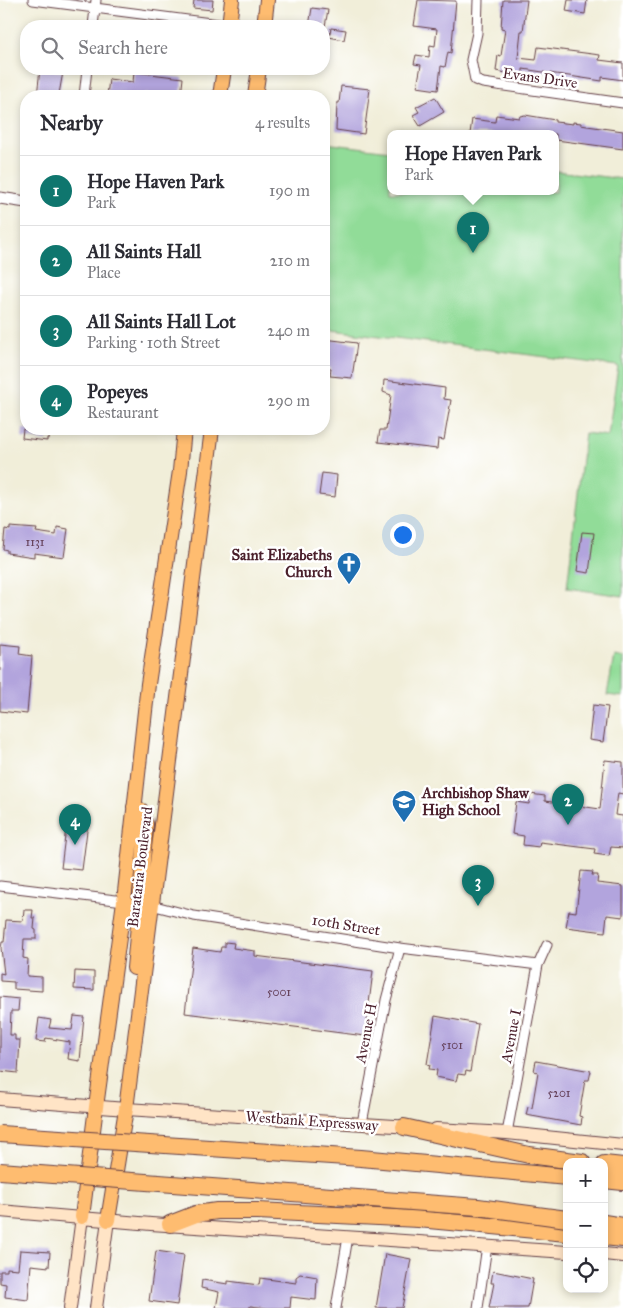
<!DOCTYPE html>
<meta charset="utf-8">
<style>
:root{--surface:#fff;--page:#f2f2f3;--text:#2b2b33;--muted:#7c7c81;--line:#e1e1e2;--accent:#0f766e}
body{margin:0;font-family:"IM FELL Great Primer",serif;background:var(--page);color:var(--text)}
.controls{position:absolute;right:15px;bottom:15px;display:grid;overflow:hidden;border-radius:10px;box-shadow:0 2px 8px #0003}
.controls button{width:45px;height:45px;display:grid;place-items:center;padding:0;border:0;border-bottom:1px solid var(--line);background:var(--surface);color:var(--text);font:25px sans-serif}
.you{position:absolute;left:402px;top:534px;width:18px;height:18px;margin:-12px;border:4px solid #fff;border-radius:50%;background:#1a73e8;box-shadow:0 0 0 8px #1a73e833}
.badge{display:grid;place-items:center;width:32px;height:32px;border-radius:50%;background:var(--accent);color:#fff;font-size:16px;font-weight:700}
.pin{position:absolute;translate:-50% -41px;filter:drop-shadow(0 1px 2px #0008)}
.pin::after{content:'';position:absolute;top:26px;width:18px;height:15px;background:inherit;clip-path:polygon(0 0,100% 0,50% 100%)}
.popup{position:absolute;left:387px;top:130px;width:172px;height:65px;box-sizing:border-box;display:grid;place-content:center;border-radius:10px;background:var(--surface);filter:drop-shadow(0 1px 4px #0005);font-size:16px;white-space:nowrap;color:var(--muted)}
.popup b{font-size:19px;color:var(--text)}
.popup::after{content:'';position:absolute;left:50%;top:100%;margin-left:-10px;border:10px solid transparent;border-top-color:var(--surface)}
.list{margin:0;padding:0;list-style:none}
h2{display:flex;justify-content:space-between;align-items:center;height:65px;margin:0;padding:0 20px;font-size:21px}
h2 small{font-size:16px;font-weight:400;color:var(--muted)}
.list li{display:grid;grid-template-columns:32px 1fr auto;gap:15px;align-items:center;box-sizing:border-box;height:70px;padding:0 20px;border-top:1px solid var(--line)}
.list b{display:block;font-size:19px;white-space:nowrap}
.list p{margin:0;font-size:16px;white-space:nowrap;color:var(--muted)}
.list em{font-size:16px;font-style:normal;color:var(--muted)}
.icon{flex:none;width:28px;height:28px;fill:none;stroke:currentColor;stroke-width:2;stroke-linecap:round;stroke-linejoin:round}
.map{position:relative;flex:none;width:623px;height:1308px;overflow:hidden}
.search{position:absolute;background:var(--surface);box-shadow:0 2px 8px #0003;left:20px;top:20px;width:310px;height:55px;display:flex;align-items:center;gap:12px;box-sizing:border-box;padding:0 18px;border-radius:20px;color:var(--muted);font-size:19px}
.panel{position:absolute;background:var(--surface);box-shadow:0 2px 8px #0003;left:20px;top:90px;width:310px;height:345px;border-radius:20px}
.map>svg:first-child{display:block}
.green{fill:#91dc98;stroke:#6e7e62}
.building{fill:#b2a4dd}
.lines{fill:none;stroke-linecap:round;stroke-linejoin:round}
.minor-casing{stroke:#633e45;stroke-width:11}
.tertiary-casing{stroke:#633e45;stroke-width:13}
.secondary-casing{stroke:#633e45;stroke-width:14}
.primary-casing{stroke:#633e45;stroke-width:16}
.motorway-casing{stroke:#633e45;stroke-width:18}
.minor{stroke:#fff;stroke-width:9}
.tertiary{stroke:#fff;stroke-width:11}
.secondary{stroke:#ffe4c6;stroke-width:12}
.primary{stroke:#febc70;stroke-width:14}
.motorway{stroke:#febc70;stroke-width:16}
.motorway-bridge-casing{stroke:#633e45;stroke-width:18;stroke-linecap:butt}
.motorway-bridge{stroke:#febc70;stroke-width:16}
.labels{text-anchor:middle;stroke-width:5;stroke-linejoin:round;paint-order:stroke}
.number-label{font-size:12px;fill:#644058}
.street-label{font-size:15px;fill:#4a1f2b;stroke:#fff}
.poi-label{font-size:15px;font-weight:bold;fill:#4a1f2b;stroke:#fff;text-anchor:end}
</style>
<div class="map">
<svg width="623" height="1308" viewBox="0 0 623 1308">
<rect width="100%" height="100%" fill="#fff"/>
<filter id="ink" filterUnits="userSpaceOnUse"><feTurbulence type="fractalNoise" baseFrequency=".02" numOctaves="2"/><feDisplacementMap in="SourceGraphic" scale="10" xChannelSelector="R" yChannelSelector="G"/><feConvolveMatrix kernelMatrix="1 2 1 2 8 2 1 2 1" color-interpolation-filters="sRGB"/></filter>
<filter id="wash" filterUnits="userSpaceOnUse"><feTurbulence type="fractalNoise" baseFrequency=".0096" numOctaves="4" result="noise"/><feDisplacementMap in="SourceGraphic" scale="20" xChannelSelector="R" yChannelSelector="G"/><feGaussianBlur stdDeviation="1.12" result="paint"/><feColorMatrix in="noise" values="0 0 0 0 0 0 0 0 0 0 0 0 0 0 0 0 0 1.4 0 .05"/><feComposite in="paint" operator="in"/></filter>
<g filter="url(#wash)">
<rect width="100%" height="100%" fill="#f1eed9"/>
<path class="green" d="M324 143 390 151V192H556V171L623 179V596L567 588 585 433 608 436 618 366 324 329Z
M614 656 623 658V697L607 695Z"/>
<g id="blocks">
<path class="building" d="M194 0H213L212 10 193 8Z
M418 0 456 1 451 53 448 52 445 67 441 66 438 90 417 87 421 65 414 64 416 55 429 57 430 45 435 46 437 29 414 26Z
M503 0H527L523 31H521L518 58 536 60 538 47 600 55 599 60 623 63V80L602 77V81L523 69V75L516 74V75L496 71 498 55 501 56 505 29 501 28Z
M568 0H587L585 14 566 11Z
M312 8 328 10 325 26H309Z
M331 28 346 30 344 40 329 37Z
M40 69 63 72 59 94 49 93V96H37Z
M134 72 183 78 181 96H160L144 93V96H107L109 79 133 82Z
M341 86 370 89 364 134 336 130 337 103H339Z
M435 97 444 112 420 126 413 115 419 112 416 107Z
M496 115 519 118 520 116 525 115 555 120V122L573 124V122L581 123V125L587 126 623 131V149L556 140V134L515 133 514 134H470L472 119 495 122Z
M324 339 357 343 352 378 330 376 331 368 324 367Z
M384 380 445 388 444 399 451 400 444 440 438 439 437 449 378 442 380 430H386L391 395 383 392Z
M23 429H50L49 438H47V441L22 438Z
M322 473 337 475 335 497 319 495Z
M10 527 37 529 36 532 56 535 57 527 68 529 64 557 34 553V557L7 553V550L3 549 5 529 10 530Z
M582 532 594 533 589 573 577 571Z
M0 644 20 646 19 654 32 656 27 714 0 711Z
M593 705 608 707 603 742 589 740Z
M605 760 623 762V794L618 793 615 815 623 816V848L611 847 609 856 594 854 595 849 540 842 539 847 523 845 524 836 512 834 516 802 529 804 530 794 545 796V801L600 809Z
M67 820 88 823 82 870 61 868Z
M581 871 593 872 592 875H598L597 883 623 886V917L607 915 605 932 566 927 569 911 576 912Z
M24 910H33L32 918H35L34 929 36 930V939H24L23 958 28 959 27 976 42 977V991L14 989V982L0 981V973L4 974 1 948 2 942H4L6 920 23 921Z
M225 942 234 943 233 948 255 951V956L373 971 365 1036 185 1013 193 948 220 952 221 947H225Z
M75 971 94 972V990L74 989Z
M0 997 19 999 18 1011H11L10 1035H15V1040H20L18 1073 0 1071Z
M74 1016 84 1017 80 1061 68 1059 70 1042 46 1038 45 1042 36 1041 39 1018 51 1020 49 1028 72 1030Z
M435 1016 478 1024 470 1072 466 1071 465 1075 458 1074 456 1081 436 1077 437 1070 429 1069 430 1065 427 1064Z
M536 1061 591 1071 589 1080H585L579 1116 582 1117 581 1125 526 1115 528 1107 532 1108 538 1072 534 1071Z
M20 1250 50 1252 49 1267 31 1265 28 1300 5 1297 6 1284 0 1283V1271H7V1268L18 1269Z
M156 1251 184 1255 177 1305 149 1301Z
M385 1254 411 1259 402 1308H376Z
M493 1271 533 1279 528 1308H489L494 1283H491Z
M300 1274 317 1277 316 1300 291 1297 290 1308H267L250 1306V1308H216L219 1292 201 1288 202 1280 228 1284V1281L259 1285 260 1278 296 1283V1277Z"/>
</g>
</g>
<g filter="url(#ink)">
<use href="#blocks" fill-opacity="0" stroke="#633e45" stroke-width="1"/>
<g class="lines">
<defs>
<path id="minor" d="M33 0 234 26
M478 0 477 33 471 60 475 80 483 83 623 103
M93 26 96 0
M84 96 87 69
M0 886 124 901
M151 905 194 916 400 948 538 965
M362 1123 386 1000 400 948
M507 1133 538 965 547 945
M336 1308 348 1237
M478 1308 487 1246"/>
<path id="tertiary" d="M0 198 26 202"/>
<path id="secondary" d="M0 1099 126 1109 411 1127
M436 1129 507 1133 623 1145
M0 1211 151 1224 567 1252
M604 1254 623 1256
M70 1308 82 1217
M96 1308 108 1220"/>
<path id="primary" d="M229 26 232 0
M264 26 267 0
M220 96 224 69
M255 96 259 69
M134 807 141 810 146 824 140 897 141 901 151 905
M124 901 139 914 134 968
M82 1217 96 1107 124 901 148 684 180 471 184 429
M108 1220 126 1109 212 429"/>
<path id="motorway" d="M404 1127 529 1155 582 1162
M604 1164 623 1166
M604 1180 623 1182
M604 1223 623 1226
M170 1224 196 1214 217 1211H258L418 1219 567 1233
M604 1237 623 1239"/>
</defs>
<use href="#minor" class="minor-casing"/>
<use href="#tertiary" class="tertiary-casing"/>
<use href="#secondary" class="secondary-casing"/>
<use href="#primary" class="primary-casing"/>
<use href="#motorway" class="motorway-casing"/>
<use href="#minor" class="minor"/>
<use href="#tertiary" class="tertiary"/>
<use href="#secondary" class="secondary"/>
<use href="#primary" class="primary"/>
<use href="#motorway" class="motorway"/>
<defs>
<path id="motorway-bridge" d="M0 1134 361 1158 567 1177
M0 1171 478 1207 567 1219"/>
</defs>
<use href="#motorway-bridge" class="motorway-bridge-casing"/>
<use href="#motorway-bridge" class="motorway-bridge"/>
</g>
</g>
<defs>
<symbol id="church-pin" viewBox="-11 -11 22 30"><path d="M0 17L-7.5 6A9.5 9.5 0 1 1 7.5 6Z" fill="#1f6fb2" stroke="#fff"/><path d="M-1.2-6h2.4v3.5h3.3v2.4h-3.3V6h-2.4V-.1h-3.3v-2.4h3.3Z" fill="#fff"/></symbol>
<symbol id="school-pin" viewBox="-11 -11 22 30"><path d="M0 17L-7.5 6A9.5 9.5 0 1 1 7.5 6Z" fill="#1f6fb2" stroke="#fff"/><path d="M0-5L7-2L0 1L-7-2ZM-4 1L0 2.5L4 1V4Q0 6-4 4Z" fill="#fff"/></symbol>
</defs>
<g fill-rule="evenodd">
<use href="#church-pin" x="335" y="550" width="28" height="38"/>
<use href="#school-pin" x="390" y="788" width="28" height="38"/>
</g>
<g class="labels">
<g class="number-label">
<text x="35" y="546">1131</text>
<text x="279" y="996">5001</text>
<text x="452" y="1049">5101</text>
<text x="559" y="1097">5201</text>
</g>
<g class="street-label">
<text transform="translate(540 78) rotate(8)" y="5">Evans Drive</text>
<text transform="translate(140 867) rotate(-83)" y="5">Barataria Boulevard</text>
<text transform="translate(346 925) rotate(9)" y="5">10th Street</text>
<text transform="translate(366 1033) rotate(-79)" y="5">Avenue H</text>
<text transform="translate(511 1036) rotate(-79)" y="5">Avenue I</text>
<text transform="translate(312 1121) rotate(4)" y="5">Westbank Expressway</text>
</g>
<g class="poi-label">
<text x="332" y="560">Saint Elizabeths<tspan x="332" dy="17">Church</tspan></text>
<text x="422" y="798" text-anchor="start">Archbishop Shaw<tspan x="422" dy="17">High School</tspan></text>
</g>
</g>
</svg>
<div class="controls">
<button>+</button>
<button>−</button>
<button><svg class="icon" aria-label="locate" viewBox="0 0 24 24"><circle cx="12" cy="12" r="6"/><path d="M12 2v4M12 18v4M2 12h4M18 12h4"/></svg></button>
</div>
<div class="you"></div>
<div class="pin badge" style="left:473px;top:253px">1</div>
<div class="popup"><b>Hope Haven Park</b>Park</div>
<div class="pin badge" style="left:568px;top:825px">2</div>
<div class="pin badge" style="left:478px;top:906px">3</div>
<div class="pin badge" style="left:75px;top:845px">4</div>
<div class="search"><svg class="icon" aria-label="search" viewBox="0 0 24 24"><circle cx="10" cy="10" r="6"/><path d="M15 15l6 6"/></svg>Search here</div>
<section class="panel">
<h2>Nearby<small>4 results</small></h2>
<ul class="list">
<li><span class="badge">1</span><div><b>Hope Haven Park</b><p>Park</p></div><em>190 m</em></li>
<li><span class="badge">2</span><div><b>All Saints Hall</b><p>Place</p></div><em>210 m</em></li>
<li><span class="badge">3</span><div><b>All Saints Hall Lot</b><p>Parking · 10th Street</p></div><em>240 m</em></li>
<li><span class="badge">4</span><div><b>Popeyes</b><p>Restaurant</p></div><em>290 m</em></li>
</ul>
</section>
</div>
